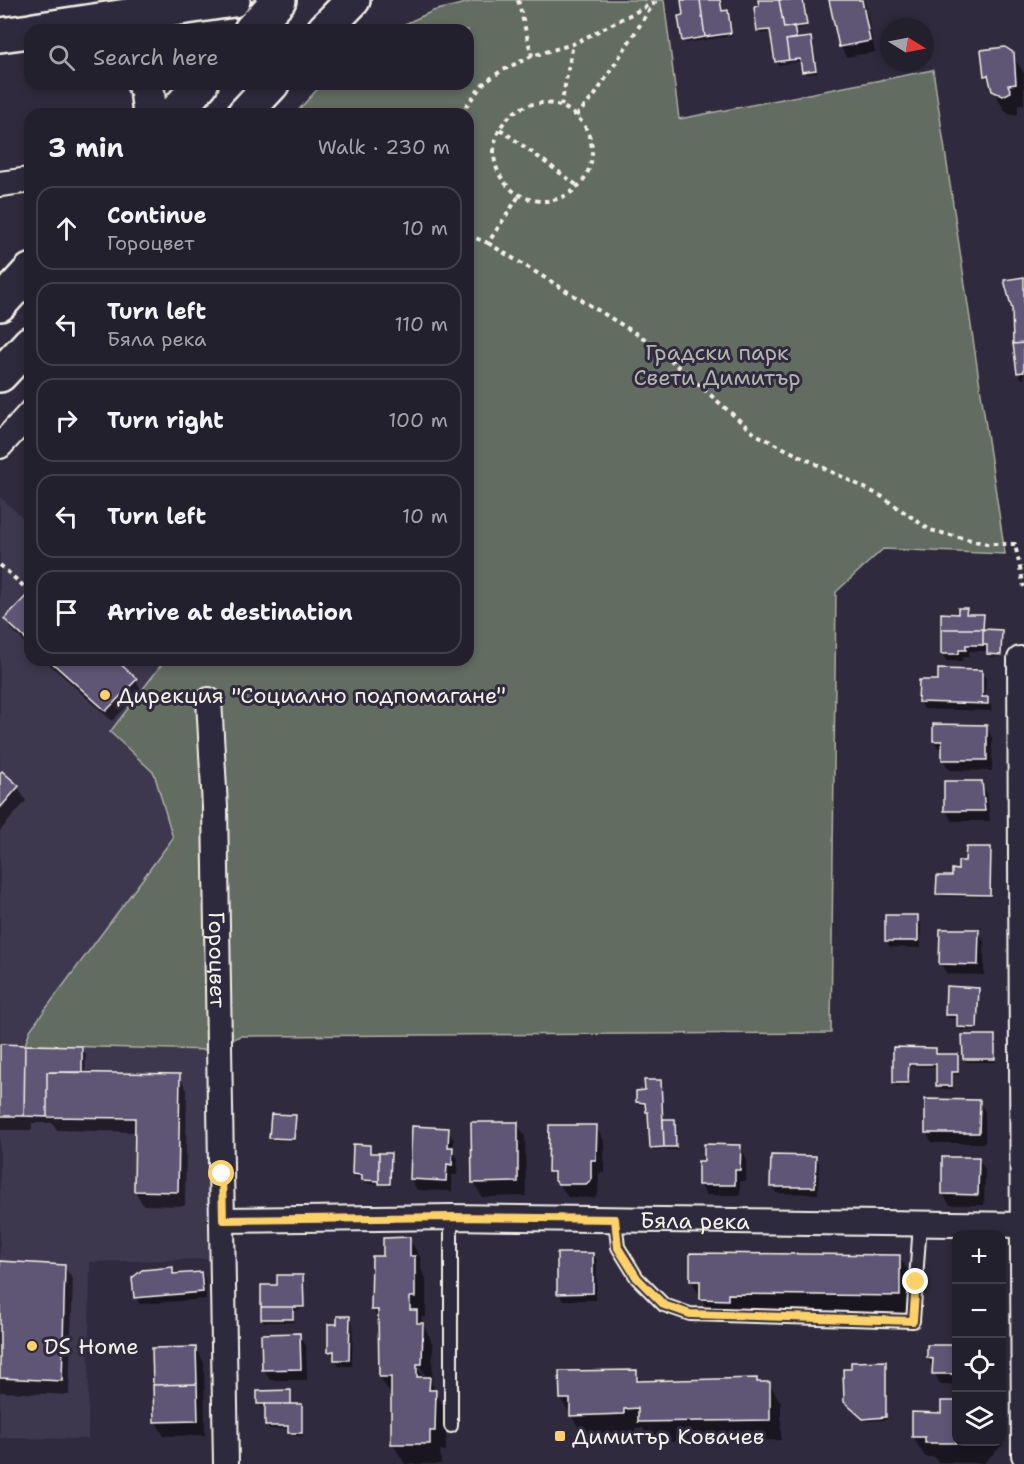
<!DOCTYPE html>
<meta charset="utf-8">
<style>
:root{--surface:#23202e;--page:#2f2d3a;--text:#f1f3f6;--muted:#a3a3aa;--line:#403e4a}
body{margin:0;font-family:"Shantell Sans",sans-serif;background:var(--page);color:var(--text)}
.controls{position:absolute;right:18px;bottom:18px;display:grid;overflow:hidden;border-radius:12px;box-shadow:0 3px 9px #0003}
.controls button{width:54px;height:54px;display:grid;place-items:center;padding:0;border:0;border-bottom:2px solid var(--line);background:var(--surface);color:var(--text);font:30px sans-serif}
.compass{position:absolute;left:880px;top:18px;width:54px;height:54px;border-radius:50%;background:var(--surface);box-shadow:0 3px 9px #0003;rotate:100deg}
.stop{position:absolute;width:18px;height:18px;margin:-14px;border:4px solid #ffd166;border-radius:50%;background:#fff}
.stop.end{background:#ffd166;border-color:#fff;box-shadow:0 2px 6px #0008}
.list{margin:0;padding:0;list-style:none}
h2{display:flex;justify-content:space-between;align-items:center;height:78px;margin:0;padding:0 24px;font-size:26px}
h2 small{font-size:20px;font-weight:400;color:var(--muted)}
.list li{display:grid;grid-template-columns:39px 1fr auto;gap:18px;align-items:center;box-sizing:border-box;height:84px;margin:0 12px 12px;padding:0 12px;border:2px solid var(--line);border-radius:18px}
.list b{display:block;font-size:22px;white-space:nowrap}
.list p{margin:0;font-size:20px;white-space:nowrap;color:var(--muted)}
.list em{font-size:20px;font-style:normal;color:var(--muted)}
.icon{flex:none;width:33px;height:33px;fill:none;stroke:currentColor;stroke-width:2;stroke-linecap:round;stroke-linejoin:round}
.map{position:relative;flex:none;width:1024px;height:1464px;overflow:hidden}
.search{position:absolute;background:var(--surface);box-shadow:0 3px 9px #0003;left:24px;top:24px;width:450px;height:66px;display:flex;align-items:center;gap:15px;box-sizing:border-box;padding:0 21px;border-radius:18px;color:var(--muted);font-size:22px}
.panel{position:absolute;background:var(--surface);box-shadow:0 3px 9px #0003;left:24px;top:108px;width:450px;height:558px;border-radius:18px}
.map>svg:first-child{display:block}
.built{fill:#3d384e}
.green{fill:#626c60;stroke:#abaea4;stroke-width:1.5}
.shadow{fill:#0007;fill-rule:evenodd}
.building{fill:#5e5775;stroke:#f4f1e8;stroke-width:1.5}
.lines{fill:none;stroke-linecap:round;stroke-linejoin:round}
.lane-casing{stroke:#f4f1e8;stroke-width:16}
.street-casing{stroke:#f4f1e8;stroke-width:28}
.secondary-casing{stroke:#f4f1e8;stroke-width:38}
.path{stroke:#f4f1e8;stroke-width:4;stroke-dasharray:4.5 4.5;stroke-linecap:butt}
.lane{stroke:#2f2a3d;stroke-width:12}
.street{stroke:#2f2a3d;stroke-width:24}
.secondary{stroke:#2f2a3d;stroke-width:33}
.route{stroke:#ffd166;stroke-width:8}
.poi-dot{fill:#ffd166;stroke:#2f2a3d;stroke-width:2}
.labels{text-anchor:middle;stroke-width:6;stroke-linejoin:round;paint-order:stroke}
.park-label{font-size:22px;fill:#b2b5ab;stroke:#2f2a3d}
.poi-label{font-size:22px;fill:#f4f1e8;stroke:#2f2a3d;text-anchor:start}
.street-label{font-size:22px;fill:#f4f1e8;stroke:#2f2a3d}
</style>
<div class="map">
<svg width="1024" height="1464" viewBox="0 0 1024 1464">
<rect width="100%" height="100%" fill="#2f2a3d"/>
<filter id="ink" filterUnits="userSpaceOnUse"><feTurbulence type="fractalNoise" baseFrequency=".0167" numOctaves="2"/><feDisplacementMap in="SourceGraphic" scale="12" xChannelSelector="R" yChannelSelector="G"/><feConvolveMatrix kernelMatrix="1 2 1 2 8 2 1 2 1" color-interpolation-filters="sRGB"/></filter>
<g filter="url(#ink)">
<path class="built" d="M0 497 30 524V660H165L110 732 154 773 173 838 30 1029 25 1045 210 1050 208 1259 90 1262 88 1439 0 1438Z"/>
<path class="green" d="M478 0H664L679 119 933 70 1005 554 883 549 836 592 831 1033 240 1036 210 1050 25 1045 30 1030 173 838 154 773 110 732 165 660H468V114H295L322 84H468V30H392L433 11Z"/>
<path class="shadow" d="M691 0H721L722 13 727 12 729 15 732 36 685 43V16Z
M760 0H803L807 27 795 29 796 40 810 38 817 73 805 74 802 61 778 65 772 32 761 34 759 31 756 8H761Z
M831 0H864L875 52 846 57 840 46Z
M1012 54 1024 74V104L1018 105V114L1011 115 1005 111 985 75Z
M1024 279V379H1022L1018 372 1012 326 1013 309Z
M30 593V647L12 630 6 620Z
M966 610 967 615H983L984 631H1001L1002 657H990L988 651H969V657H962V661H946L942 654 960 615Z
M45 660H114L136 680 142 691 112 721Z
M982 672 986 679 985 698 991 705V711L924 709 920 702 939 682Z
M986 727 992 738V771L950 770 943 760 944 751H940L934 741Z
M2 773 18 787 26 801 0 831V776Z
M981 782 987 793 990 821H952L946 811Z
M990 849 991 897 940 896 938 893 967 863Z
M917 917 921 924V948L890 947 886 940Z
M978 931 984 942V975L947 974 941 964Z
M978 989V1030H961L959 1018H948L947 1015Z
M994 1037 996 1062H966L964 1059Z
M0 1046 82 1047 86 1054 85 1074 179 1076 187 1090 185 1206 143 1205 135 1191 136 1132 57 1130 52 1123H32V1130H0Z
M895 1049H936L937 1055H957L959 1075 953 1074V1089H939L938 1067 910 1066 909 1086H896Z
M661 1081 663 1121H674L676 1124 677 1150H653L647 1105H639L637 1102Z
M979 1101 985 1112V1143H932L926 1132Z
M295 1116V1141L273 1140 271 1137Z
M517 1123 525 1137 526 1196 482 1197 474 1182Z
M596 1127 604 1141V1173H599L598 1194 594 1198 568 1197 550 1171Z
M448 1129 454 1140 453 1151 458 1159 457 1175H452V1191L417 1190 411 1179Z
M369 1147 371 1154H390L391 1157V1186L365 1183 363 1177H355L354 1174Z
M740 1147 746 1157V1181H740V1195H706L700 1184Z
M815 1157 819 1164 818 1194 776 1193 772 1186Z
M944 1158 978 1159 985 1169 984 1205H950L943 1194Z
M409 1239 421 1259V1269L426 1278V1317H421V1319L433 1345 432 1384 446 1412V1451L440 1450 441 1464H405L393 1444 392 1397 380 1377V1322L373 1310 384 1258ZM415 1357 427 1378H424L412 1358Z
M593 1254 597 1261 596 1300H562L559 1293Z
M899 1256 911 1276V1315L713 1319 691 1280Z
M0 1263 64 1266 73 1280 69 1395 0 1392Z
M172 1269 176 1275 201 1273 205 1280 206 1299 140 1304 136 1297Z
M302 1277 305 1309 293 1310 294 1322H264L262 1319 279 1286Z
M349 1317 353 1324 352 1366H339L330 1351 338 1325Z
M299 1335 306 1346 307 1380H270L264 1370Z
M929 1346 956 1347V1385L940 1384 928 1358Z
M196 1348 204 1363 205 1435 164 1436 156 1422Z
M885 1363 887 1420 866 1421 848 1405Z
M636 1372 642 1382 756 1380 758 1383H769L781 1403V1440L651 1442 643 1428H635V1434L584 1436 561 1399Z
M290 1392 292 1406H301L303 1409V1436H291L289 1429H268L266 1407H261L259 1404Z
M942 1402 956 1403V1442H1002V1422V1445L984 1463 938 1462 935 1457H925L913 1437 942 1414Z"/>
<path class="building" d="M681 0H700L705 37 682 41 678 16 683 15Z
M700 0H720L722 11 728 10 731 33 705 37Z
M758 0H779L784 28 794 26 796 38 786 40 789 60 775 62 770 30 757 31 754 7 759 6Z
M779 0H803L807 25 784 28Z
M829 0H862L870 41 839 47Z
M811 37 816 70 802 72 800 59 789 60 786 40Z
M1005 47 1014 53 1016 84 1008 85 1011 92 1003 96 992 91 988 75 984 76 981 50Z
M1024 277V343L1013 344 1012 309 1004 280Z
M1024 343V372L1017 373 1013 344Z
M30 592V643L4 619Z
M958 608H967L966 614H984L983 629H941V613L958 614Z
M941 629H983V645H966V650H959V654H941Z
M983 629 1002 630 1001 655 987 654V645H983Z
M49 660H116L137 679 106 711Z
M938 669 982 670V697H988V704L918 702 919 680H938Z
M933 724 987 725V760H942V741H933Z
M2 771 19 786 0 808V773Z
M944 781H982L985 811H944Z
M966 847H991L990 895 936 894 937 876H952V869L958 870V861H965Z
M885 915H918V941H885Z
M940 929H979L978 965 939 964Z
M946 986 979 988 977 1028 957 1027V1015H945Z
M962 1035H995V1059H963Z
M0 1044 25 1045 24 1116H0Z
M25 1045 82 1046V1072H47V1117L24 1116Z
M893 1047 936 1048V1054H958V1072H952V1086H936V1064H909L908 1083H893Z
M47 1072 180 1074 178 1192 134 1191 135 1118 47 1117Z
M644 1080H661L664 1147 650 1148 648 1112H646L645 1103 636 1102V1091L645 1090Z
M925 1099 980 1100 979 1133H925Z
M271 1114 296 1115 294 1139 269 1138Z
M663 1119H675L676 1147H664Z
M471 1122H518V1182L472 1183Z
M549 1125H597L596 1160H591V1180L586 1184H558L554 1179V1172H548Z
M412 1126 449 1128 448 1147H453L452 1165 447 1164 446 1181 410 1179Z
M353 1144 370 1145V1153H379V1181L362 1180V1175L352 1174Z
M704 1144 741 1145 740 1170H735V1185H698V1161H704Z
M379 1153H391L390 1184H379Z
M771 1155 816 1156 815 1187H770Z
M942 1157H979L978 1195 942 1194Z
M410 1237V1256H415V1297H410V1310H417V1323H423L422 1364H417V1377H430L429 1390H436L435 1431H430V1444H391V1377H379L378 1310H371L372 1256H383V1238Z
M557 1253H593V1293L557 1294Z
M690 1253 900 1255V1296L728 1294V1300L700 1299V1281H690Z
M0 1261 65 1265 62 1381 0 1378Z
M173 1267V1274L201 1272 203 1292 134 1298 132 1278 142 1270Z
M277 1275H303L304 1307H261V1285H277Z
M261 1307H293V1319H261Z
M337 1316H350L349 1360H334V1351L328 1352V1324H337Z
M300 1333 301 1369 262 1370 261 1334Z
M927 1345H956V1374H932L933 1359 927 1358Z
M196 1347 197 1384 153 1385 152 1348Z
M886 1361V1417L863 1419 844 1402 843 1369H851V1362Z
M637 1370V1381L757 1378V1382H770V1420L638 1422V1408L624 1409V1414L570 1416V1399H560L559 1371Z
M197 1384 198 1421 154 1422 153 1385Z
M291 1390V1404H257V1391Z
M941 1401H956V1442H974L972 1443H925V1437H912V1412L941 1413Z
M265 1404H302V1433H288V1426H265Z"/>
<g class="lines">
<defs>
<path id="lane" d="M615 1219 618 1247 637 1278 664 1305 690 1314 913 1321 920 1224
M451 1426V1217"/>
<g id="street">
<path d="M0 184 30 180"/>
<path d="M0 446 30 413"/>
<path d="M1024 659H1020L1024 1455"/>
<path id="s1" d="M209 700 215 807 226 1464"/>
<path id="s2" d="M223 1220 451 1217 1024 1225"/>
</g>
<path id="secondary" d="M34 30 233 0
M251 30 279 0
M324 30 353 0
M0 35 30 31
M144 84 147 89 150 114
M174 114 201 84
M244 114 272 84
M0 304 30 271
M0 375 30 343"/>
</defs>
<use href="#lane" class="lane-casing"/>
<use href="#street" class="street-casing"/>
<use href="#secondary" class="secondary-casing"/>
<path class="path" d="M518 0 532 56
M494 152a49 49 0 1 1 98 0a49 49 0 1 1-98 0Z
M561 106 573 44
M302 114H307
M460 114 483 84 501 71 532 56 573 44 655 2 654 0
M576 116 595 95 654 3
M500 129 578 186
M468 235 488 243 519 196
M488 243 650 342 755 434 881 496 930 530 987 544H1015L1024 587
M0 565 30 592"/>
<use href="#lane" class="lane"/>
<use href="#street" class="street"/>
<use href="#secondary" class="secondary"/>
</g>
</g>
<g class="lines" filter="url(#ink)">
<path class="route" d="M222 1174 223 1220 451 1217 615 1219 618 1248 637 1278 664 1305 690 1314 913 1321 916 1282"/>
</g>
<g class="poi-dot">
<circle cx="105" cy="695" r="6"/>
<circle cx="32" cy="1346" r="6"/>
<rect x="554" y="1430" width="12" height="12" rx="3"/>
</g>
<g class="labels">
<g class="park-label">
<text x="717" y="360">Градски парк<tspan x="717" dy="25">Свети Димитър</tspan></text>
</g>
<g class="poi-label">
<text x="117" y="703">Дирекция "Социално подпомагане"</text>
<text x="44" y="1354">DS Home</text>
<text x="572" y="1444">Димитър Ковачев</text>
</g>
<g class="street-label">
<text dy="8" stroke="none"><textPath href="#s1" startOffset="260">Гороцвет</textPath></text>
<text dy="8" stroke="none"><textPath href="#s2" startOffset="472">Бяла река</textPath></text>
</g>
</g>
</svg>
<div class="controls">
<button>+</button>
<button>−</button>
<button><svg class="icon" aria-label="locate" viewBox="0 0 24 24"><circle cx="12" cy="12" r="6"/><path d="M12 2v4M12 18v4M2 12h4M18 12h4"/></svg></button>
<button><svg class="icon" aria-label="layers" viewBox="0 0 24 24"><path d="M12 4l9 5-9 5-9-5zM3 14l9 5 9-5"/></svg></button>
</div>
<svg class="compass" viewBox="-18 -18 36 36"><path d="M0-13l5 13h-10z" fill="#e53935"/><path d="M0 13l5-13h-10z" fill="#a3a3aa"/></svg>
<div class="stop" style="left:222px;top:1174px"></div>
<div class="stop end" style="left:916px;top:1282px"></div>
<div class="search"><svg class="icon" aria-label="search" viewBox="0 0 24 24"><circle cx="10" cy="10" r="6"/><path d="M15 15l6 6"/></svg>Search here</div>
<section class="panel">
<h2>3 min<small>Walk · 230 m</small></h2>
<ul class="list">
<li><svg class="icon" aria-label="ahead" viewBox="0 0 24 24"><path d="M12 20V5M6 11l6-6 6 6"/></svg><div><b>Continue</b><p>Гороцвет</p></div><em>10 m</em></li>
<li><svg class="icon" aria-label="left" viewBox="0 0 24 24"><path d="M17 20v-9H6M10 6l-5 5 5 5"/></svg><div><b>Turn left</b><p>Бяла река</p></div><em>110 m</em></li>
<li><svg class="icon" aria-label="right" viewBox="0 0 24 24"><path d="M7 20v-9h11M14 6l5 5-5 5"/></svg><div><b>Turn right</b></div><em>100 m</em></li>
<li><svg class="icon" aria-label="left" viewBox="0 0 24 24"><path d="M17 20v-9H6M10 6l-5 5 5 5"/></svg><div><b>Turn left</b></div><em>10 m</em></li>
<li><svg class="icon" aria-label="arrive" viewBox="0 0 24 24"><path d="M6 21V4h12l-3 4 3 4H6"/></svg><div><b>Arrive at destination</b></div></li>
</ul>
</section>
</div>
